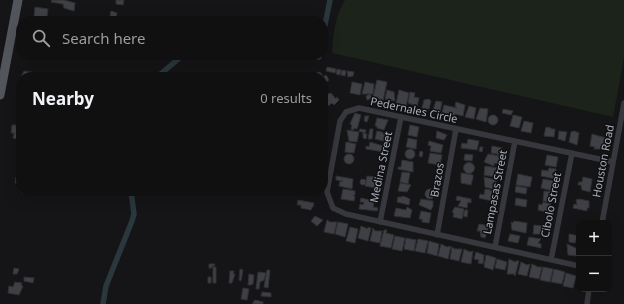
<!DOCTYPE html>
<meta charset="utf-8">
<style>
:root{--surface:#101011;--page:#19191a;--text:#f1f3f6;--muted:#9c9d9f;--line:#303031}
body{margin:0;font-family:"Noto Sans",sans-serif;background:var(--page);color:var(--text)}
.controls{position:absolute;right:12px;bottom:12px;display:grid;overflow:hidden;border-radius:8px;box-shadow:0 4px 16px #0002}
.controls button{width:36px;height:36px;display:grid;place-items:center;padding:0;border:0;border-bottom:1px solid var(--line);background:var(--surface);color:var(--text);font:20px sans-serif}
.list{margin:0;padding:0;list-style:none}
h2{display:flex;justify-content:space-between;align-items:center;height:52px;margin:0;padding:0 16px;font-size:17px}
h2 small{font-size:13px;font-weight:400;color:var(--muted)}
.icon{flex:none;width:22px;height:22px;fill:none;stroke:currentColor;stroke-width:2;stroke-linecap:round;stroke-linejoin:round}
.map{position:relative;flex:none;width:624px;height:304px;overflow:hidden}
.search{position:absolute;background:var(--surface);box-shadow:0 4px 16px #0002;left:16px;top:16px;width:312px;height:44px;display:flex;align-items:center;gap:10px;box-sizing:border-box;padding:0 14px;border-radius:16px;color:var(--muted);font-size:15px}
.panel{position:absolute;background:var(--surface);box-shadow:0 4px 16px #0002;left:16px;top:72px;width:312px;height:124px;border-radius:16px}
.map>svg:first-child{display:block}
.green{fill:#1b231b}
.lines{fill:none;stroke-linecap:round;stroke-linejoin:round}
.canal{stroke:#2a373c;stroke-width:5.5}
.building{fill:#3f4045;stroke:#2f3033}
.street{stroke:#36383d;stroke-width:5.5}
.primary{stroke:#52555c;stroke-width:9}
.labels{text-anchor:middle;stroke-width:3;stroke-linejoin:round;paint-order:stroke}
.street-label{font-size:11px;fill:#a6aeb9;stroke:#101012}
</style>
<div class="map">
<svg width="624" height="304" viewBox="0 0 624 304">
<rect width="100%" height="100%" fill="#151517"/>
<path class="green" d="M345 0H624V58L613 117 332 53C333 34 335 17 345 0Z"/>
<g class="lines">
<path class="canal" d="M323 35 330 0
M310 55 319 57V55
M157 77 183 55
M103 304 106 286 132 221 134 214 131 191"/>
</g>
<path class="building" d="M52 0H64L75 3 74 11 64 8 63 4 51 2Z
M116 0H124L123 5 116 4Z
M35 7 48 9 47 17 62 19 61 21H48V20L34 17Z
M111 11 117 13 116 17 110 16Z
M327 67 336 69 335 73 326 71Z
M337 69 341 70 340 75 336 74Z
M342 70 346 71 345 76 341 75Z
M24 71 37 73 36 77H21Z
M347 71 354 72 353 76 348 77Z
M317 72 321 73 323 77H316Z
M326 75 329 80 326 82 323 77Z
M377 80 387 82 382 105 377 103 379 98 373 97Z
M352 82 362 84 360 95 350 93Z
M365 82 374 84 373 94H362Z
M387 90 394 92 395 101 385 99Z
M399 90 409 93 406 106 396 104Z
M410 92 415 93 414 97 419 98 417 106 408 103Z
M331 93 336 99 337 97 339 100 334 105 332 103 328 106 325 95Z
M370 94 372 98 367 100 366 96Z
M429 99 431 101 429 109 422 108 424 100Z
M436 101 442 102 440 112 433 110Z
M456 102 465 105 463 116 455 114 454 118 450 117 451 114 442 113 444 105 457 108 455 106Z
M469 106 476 108 474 119 465 117Z
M480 108 488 109 486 122 476 119Z
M503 109 513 111 511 115 502 113Z
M355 113 361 115 357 129 354 128V130L351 129 352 125 350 124Z
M488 120a5 5 0 1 1 10 0a5 5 0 1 1-10 0Z
M513 115 522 117 519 128 510 126Z
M365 116H369L367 122 364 121Z
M377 118 388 120 384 130 377 128V126H375Z
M524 121 533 123 531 133 521 131Z
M12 125H16V128H21V140L13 138 14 133H11Z
M410 125 419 127 417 137 408 135Z
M546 127 551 128V129H555L554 137 544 136Z
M360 129 366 130 365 133 359 131Z
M370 129H373L372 139H368Z
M347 130 359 132 357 142 349 141Z
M377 131 386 133 384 141 375 139Z
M437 131 447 135 444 140 436 138Z
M559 131 567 132 565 141 558 139Z
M574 131 579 133 577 145 569 142 571 132Z
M363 133 367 134 366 139 363 138Z
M592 134 606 138 603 149H594L595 147 590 146Z
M408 138 417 140 416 149 406 147Z
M468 139 479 141 477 150 461 148 462 143 467 144Z
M429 141 443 145 441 153 430 151 431 146 428 145Z
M346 142 356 144 354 153 345 152Z
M370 142 383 146 384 152 366 149V146L369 147Z
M492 146 502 148 503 155 491 153Z
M480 147H483L482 152 479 151Z
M405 154a5 5 0 1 1 10 0a5 5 0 1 1-10 0Z
M420 151 423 152 422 157 419 156Z
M430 153 442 155 440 165 428 163Z
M344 159a5 5 0 1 1 10 0a5 5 0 1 1-10 0Z
M465 154 473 155 472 161 464 160Z
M488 154 500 156 498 164 494 163V166L484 162Z
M547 155 558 157 556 167 545 165Z
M402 160 413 162V172L398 169V167H401Z
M463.5 168a5.5 5.5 0 1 1 11 0a5.5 5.5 0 1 1-11 0Z
M485 166 498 168 496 177 484 175Z
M549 168 556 169V179L541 176 542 170 548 171Z
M402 172 410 173 408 184 400 182Z
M461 173 473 175V178L471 185 461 183Z
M518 174 532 177 530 187 516 185Z
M336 176 353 179 352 189 339 186 340 181H343L336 180Z
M367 176 377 177 376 188 365 186Z
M16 177 21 178V184L15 183Z
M484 177 496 180V183L492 184 493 189 485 187Z
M583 177 592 179 590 192 582 190 581 185H578L579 182H582Z
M360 182a3 3 0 1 1 6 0a3 3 0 1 1-6 0Z
M543 179 554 181 553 191 541 188Z
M400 183 411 185 407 192 398 191Z
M516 186 527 188 526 194 515 192Z
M425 194a5 5 0 1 1 10 0a5 5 0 1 1-10 0Z
M343 189 355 191V195H353L355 197 354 201 341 199Z
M485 189 495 191 492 201 479 198 480 194 484 195Z
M21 190V191H45L44 196 21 192Z
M302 191H316L314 195 302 192Z
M544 191 553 192 551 202 543 201Z
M403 196 410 199 409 205 397 202 398 197H402Z
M457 196 471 199V203L468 202 467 208 458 206 461 201 456 200Z
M361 198 374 201 373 207 378 208 377 211 359 209 360 204 363 205 364 202H360Z
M516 198 527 200 526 207 515 205Z
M421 199 433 201V206L431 210 419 205Z
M579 199 589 201V208H587V211L573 208 574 204 577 205 576 200Z
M298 200 314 203 313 207H312L311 210 301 208V205H297Z
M543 202 551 204 550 207 549 206V213L538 210 539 204 542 205Z
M407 207 412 210 410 218 394 216 396 208 406 210Z
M455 207 464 209 462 219 453 217 454 213 452 212Z
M465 210H468L467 217 463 216Z
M421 211 431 213 429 223 422 222V219H419Z
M315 216 323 220 317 226 311 221Z
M327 220 330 222H337L334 234 324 232Z
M514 221 527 223 526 233 512 230 511 222 513 223Z
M338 222 348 224 345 237 335 234Z
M479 224 489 226 485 238 481 237 480 231H477Z
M534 225 543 226 542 234H533Z
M361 226 368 229V227L371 228 368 241 358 238Z
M350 227 358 229 355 243 346 241Z
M373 228 375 231H382L380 243 370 241Z
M384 230H387L386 233 394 235 391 248 380 246Z
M510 234 520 236 518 243 508 241Z
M569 234 579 236V241L576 240 575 243 569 242Z
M395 236 405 238 402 251 392 249Z
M529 237 541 239 538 243 541 244V248L527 245Z
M406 238 416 240 414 251 404 249Z
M418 239 428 241 425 253 415 251Z
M429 241 439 244 437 256 427 253Z
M441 244 447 247 451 246 448 259 438 256Z
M567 244 578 249 577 256 568 255Z
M452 247 455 249H462L459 261 450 259Z
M464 249 470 252 473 251 471 264 461 262Z
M476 252 484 255 483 264 478 263 479 260 474 259Z
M486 255 496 258 493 270 484 267Z
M497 259 507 262 505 270 495 268Z
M509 259 515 262 516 261H519L515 276 514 274H507Z
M521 262 527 265 530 264 527 276 518 274Z
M209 264H215L214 266H212V268H209Z
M532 264 538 267H542L539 279 529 277Z
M213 267H216V283H213Z
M543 267 553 269 550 282 540 280Z
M14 268 19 269 17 274H13Z
M240 269 243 270 241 281 239 280Z
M554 269 565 272 562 284 551 282Z
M267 270H270L268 288 264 287Z
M230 271H234L233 274H235L232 283H229Z
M258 272 266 273 264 280 260 282 259 289H256Z
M566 273 576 276 573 288 563 286Z
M249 274 254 275 253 284 251 285H248Z
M24 277 34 278 33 283 24 281Z
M208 277H211V283H208Z
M15 282 22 283 21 285 23 286 19 295 8 293 9 286 13 287Z
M243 288 249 289 247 300 241 299Z
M262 292 271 293V297L261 296Z
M255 300 263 302V304H252Z"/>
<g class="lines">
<path class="street" d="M380 222 401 117
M602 223 624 103
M437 235 456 129
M495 247 515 141
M551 260 572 153
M579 266 346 214 333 208 327 192 340 121 346 112 359 108 613 162
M587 304 589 289"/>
<path class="primary" d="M0 95 18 0"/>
</g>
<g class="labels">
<g class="street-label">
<text transform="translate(414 110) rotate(12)" y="4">Pedernales Circle</text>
<text transform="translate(603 161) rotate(-79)" y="4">Houston Road</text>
<text transform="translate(381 167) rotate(-78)" y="4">Medina Street</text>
<text transform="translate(437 180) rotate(-80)" y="4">Brazos</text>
<text transform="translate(495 192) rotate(-79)" y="4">Lampasas Street</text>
<text transform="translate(551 205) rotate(-79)" y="4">Cibolo Street</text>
</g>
</g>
</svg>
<div class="controls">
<button>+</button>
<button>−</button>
</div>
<div class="search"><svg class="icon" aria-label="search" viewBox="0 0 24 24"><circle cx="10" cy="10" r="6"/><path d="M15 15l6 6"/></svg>Search here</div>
<section class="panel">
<h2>Nearby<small>0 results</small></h2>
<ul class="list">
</ul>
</section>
</div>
